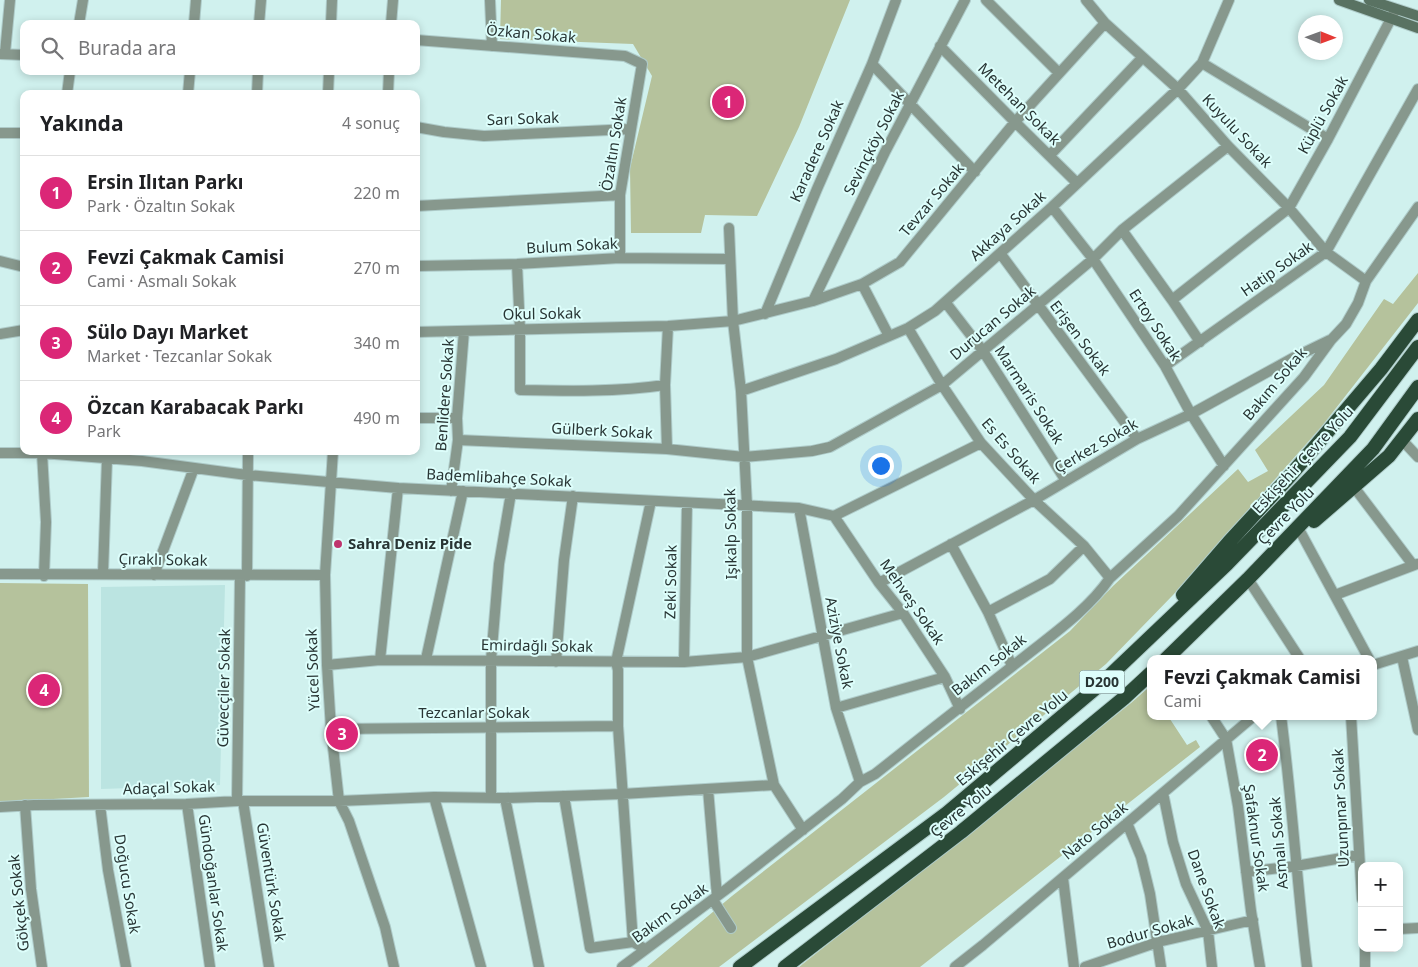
<!DOCTYPE html>
<html lang="tr">
<meta charset="utf-8">
<style>
:root{--surface:#fff;--page:#f2f2f2;--text:#202124;--muted:#757577;--line:#e0e0e0;--accent:#db2777}
body{margin:0;font-family:"Noto Sans",sans-serif;background:var(--page);color:var(--text)}
.controls{position:absolute;right:15px;bottom:15px;display:grid;overflow:hidden;border-radius:10px;box-shadow:0 2px 8px #0003}
.controls button{width:45px;height:45px;display:grid;place-items:center;padding:0;border:0;border-bottom:1px solid var(--line);background:var(--surface);color:var(--text);font:25px sans-serif}
.compass{position:absolute;left:1298px;top:15px;width:45px;height:45px;border-radius:50%;background:var(--surface);box-shadow:0 2px 8px #0003;rotate:91deg}
.you{position:absolute;left:880px;top:465px;width:18px;height:18px;margin:-12px;border:4px solid #fff;border-radius:50%;background:#1a73e8;box-shadow:0 0 0 8px #1a73e833}
.badge{display:grid;place-items:center;width:32px;height:32px;border-radius:50%;background:var(--accent);color:#fff;font-size:16px;font-weight:700}
.pin{position:absolute;translate:-50% -50%;border:2px solid #fff;box-shadow:0 1px 5px #0006}
.popup{position:absolute;left:1147px;top:655px;width:230px;height:65px;box-sizing:border-box;display:grid;place-content:center;border-radius:10px;background:var(--surface);filter:drop-shadow(0 1px 4px #0005);font-size:16px;white-space:nowrap;color:var(--muted)}
.popup b{font-size:19px;color:var(--text)}
.popup::after{content:'';position:absolute;left:50%;top:100%;margin-left:-10px;border:10px solid transparent;border-top-color:var(--surface)}
.list{margin:0;padding:0;list-style:none}
h2{display:flex;justify-content:space-between;align-items:center;height:65px;margin:0;padding:0 20px;font-size:21px}
h2 small{font-size:16px;font-weight:400;color:var(--muted)}
.list li{display:grid;grid-template-columns:32px 1fr auto;gap:15px;align-items:center;box-sizing:border-box;height:75px;padding:0 20px;border-top:1px solid var(--line)}
.list b{display:block;font-size:19px;white-space:nowrap}
.list p{margin:0;font-size:16px;white-space:nowrap;color:var(--muted)}
.list em{font-size:16px;font-style:normal;color:var(--muted)}
.icon{flex:none;width:28px;height:28px;fill:none;stroke:currentColor;stroke-width:2;stroke-linecap:round;stroke-linejoin:round}
.map{position:relative;flex:none;width:1418px;height:967px;overflow:hidden}
.search{position:absolute;background:var(--surface);box-shadow:0 2px 8px #0003;left:20px;top:20px;width:400px;height:55px;display:flex;align-items:center;gap:12px;box-sizing:border-box;padding:0 18px;border-radius:10px;color:var(--muted);font-size:19px}
.panel{position:absolute;background:var(--surface);box-shadow:0 2px 8px #0003;left:20px;top:90px;width:400px;height:365px;border-radius:10px}
.map>svg:first-child{display:block}
.built{fill:#bbe4e1}
.green{fill:#b5c29c}
.lines{fill:none;stroke-linecap:round;stroke-linejoin:round}
.minor-casing{stroke:#aecbc9;stroke-width:12}
.secondary-casing{stroke:#aecbc9;stroke-width:12}
.trunk-casing{stroke:#aecbc9;stroke-width:16}
.minor{stroke:#87988d;stroke-width:10}
.secondary{stroke:#597262;stroke-width:10}
.trunk{stroke:#2a4a37;stroke-width:14}
.poi-dot{fill:#bf356e;stroke:#ddfefb;stroke-width:2}
.labels{text-anchor:middle;stroke-width:4;stroke-linejoin:round;paint-order:stroke}
.shield{fill:#ddfefb;stroke:#5e7170;stroke-width:1}
.shield-label{font-size:14px;font-weight:bold;fill:#283534}
.street-label{font-size:15px;fill:#283534;stroke:#ddfefb}
.poi-label{font-size:15px;font-weight:bold;fill:#283534;stroke:#ddfefb;text-anchor:start}
</style>
<div class="map">
<svg width="1418" height="967" viewBox="0 0 1418 967">
<rect width="100%" height="100%" fill="#d0f1ee"/>
<path class="built" d="M225 585 220 785 101 789V587Z"/>
<path class="green" d="M501 0H850L799 127 757 216 705 215 701 233H631L630 168 652 76 633 44 500 39Z
M1418 273V303L1322 426 1173 595 1106 664 944 797 719 967H647L732 896 1070 631 1113 586 1238 469 1248 482 1268 471 1255 450 1324 385 1384 299 1393 304Z
M0 583 88 584 89 797 0 802Z
M1148 688 1151 692V716H1168L1187 745 1196 740 1200 747 920 967H799L1131 703Z"/>
<g class="lines">
<defs>
<path id="minor" d="M490 0 492 46
M986 0 1059 73
M1086 0 1105 23 1178 89 1228 146 1289 208 1326 252 1366 281
M79 24 83 0
M194 24 196 0
M259 24 261 0
M331 24 332 0
M391 24 393 0
M416 40 625 56 642 64 620 195V258
M940 46 1015 122 1077 183
M5 53 10 0
M0 54 24 55
M1202 63 1328 139
M872 64 975 172
M67 94 70 71
M188 94 190 71
M257 94 258 71
M328 94 329 71
M388 94 389 71
M416 127 444 132 484 136 631 129
M0 133H24
M1050 155 1142 58
M416 206 620 195
M1052 207 1093 259 1165 366 1191 414 1224 466
M729 228 733 321 741 391 747 506V657L774 785 803 830
M1122 230 1172 300 1200 342
M1000 253 1137 439
M0 261 24 267
M517 264 520 330V390C568 391 617 392 665 385
M416 266 517 264 620 258 730 259
M862 284 889 336
M1172 300 1289 208 1328 139 1395 11
M813 301 885 152 965 0
M946 303 983 351 1066 481
M765 314 817 189 872 64 896 0
M908 328 942 385 981 443 1034 500 1084 546 1110 578
M416 332 668 326 733 321 813 301 862 284 900 262 1015 122 1105 23
M0 334 24 330
M1165 366 1326 252 1418 89
M741 391 836 359 908 328 935 311 1052 207 1178 89 1202 63 1229 0
M416 418H457
M458 440 667 449 744 457 812 451 830 447 942 385 1093 259 1122 230 1228 146
M1402 440 1418 457
M667 449 665 385 668 326
M333 451 325 575 327 665 331 729 339 801 349 821 385 927 394 967
M0 453H42L142 461 247 475 398 488 799 508 834 516 981 443
M42 453 46 522 44 576
M1354 487 1413 565
M451 491 458 440 457 418 464 331
M799 508 836 708 860 782
M834 516 879 583 903 613 945 677 960 709
M1301 533 1369 659
M951 544 988 612 1012 666
M0 574 325 575
M103 574 107 459
M154 575 194 468
M247 576 248 451
M1248 579 1300 659
M879 583 1034 500 1137 439 1191 414 1293 358 1330 340
M1335 595 1417 564
M988 612 1050 579 1084 546
M1402 657 1418 730
M426 659 463 491
M380 660 398 488
M556 662 564 560 573 496
M684 662 687 503
M327 665 380 660 684 662 747 657 903 613
M1373 665 1418 651
M836 708 945 677
M1211 716 1226 739 1238 806 1251 911 1260 967
M1281 716C1292 800 1297 884 1307 967
M1351 716 1362 899
M331 729 618 726
M708 789 717 896
M1163 793 1173 842 1186 884 1208 931 1212 967
M564 796 590 948 633 942
M434 797 481 967
M491 798V660L499 564 511 493
M505 798 539 967
M237 801 240 576
M243 801 269 967
M187 804 210 967
M25 805 31 889 42 967
M100 805 108 870 126 967
M0 807 34 805 187 804 237 801H339L434 797 505 798 622 794 774 785
M1127 823 1141 857 1150 894 1161 967
M1246 872 1296 866 1359 855
M1063 878 1074 967
M713 900 731 928
M1399 929 1418 928
M1365 948V967
M645 949 633 942 618 726V670L616 662 651 501
M622 967 728 888 842 799 860 782 875 774C924 735 973 697 1023 658 1053 634 1088 610 1110 578L1178 516 1304 377 1331 340 1346 324 1358 303 1366 281 1418 207
M955 967 983 945 1254 716
M1085 967 1158 942 1253 920"/>
<path id="secondary" d="M1339 0 1418 28
M1369 0 1418 16"/>
<path id="trunk" d="M1314 521 1389 456 1418 419
M1183 595 1229 542 1289 477 1381 369 1418 320
M1166 659 1248 579 1373 449 1418 387
M740 967 947 813 1103 682 1227 564 1350 437 1418 347
M785 967 961 832 1124 698 1151 673"/>
</defs>
<use href="#minor" class="minor-casing"/>
<use href="#secondary" class="secondary-casing"/>
<use href="#trunk" class="trunk-casing"/>
<use href="#minor" class="minor"/>
<use href="#secondary" class="secondary"/>
<use href="#trunk" class="trunk"/>
</g>
<circle class="poi-dot" cx="338" cy="544" r="5"/>
<g class="labels">
<rect class="shield" x="1079.5" y="670.5" width="45" height="23" rx="4"/>
<g class="shield-label">
<text x="1102" y="687">D200</text>
</g>
<g class="street-label">
<text transform="translate(531 34) rotate(5)" y="5">Özkan Sokak</text>
<text transform="translate(1019 104) rotate(45)" y="5">Metehan Sokak</text>
<text transform="translate(1323 115) rotate(-61)" y="5">Küplü Sokak</text>
<text transform="translate(523 119) rotate(-2)" y="5">Sarı Sokak</text>
<text transform="translate(1237 131) rotate(47)" y="5">Kuyulu Sokak</text>
<text transform="translate(874 143) rotate(-63)" y="5">Sevinçköy Sokak</text>
<text transform="translate(614 144) rotate(-81)" y="5">Özaltın Sokak</text>
<text transform="translate(817 151) rotate(-66)" y="5">Karadere Sokak</text>
<text transform="translate(932 200) rotate(-50)" y="5">Tevzar Sokak</text>
<text transform="translate(1008 226) rotate(-42)" y="5">Akkaya Sokak</text>
<text transform="translate(572 246) rotate(-3)" y="5">Bulum Sokak</text>
<text transform="translate(1277 269) rotate(-35)" y="5">Hatip Sokak</text>
<text transform="translate(542 314) rotate(-1)" y="5">Okul Sokak</text>
<text transform="translate(993 323) rotate(-40)" y="5">Durucan Sokak</text>
<text transform="translate(1155 325) rotate(57)" y="5">Ertoy Sokak</text>
<text transform="translate(1080 338) rotate(53)" y="5">Erişen Sokak</text>
<text transform="translate(1275 384) rotate(-50)" y="5">Bakım Sokak</text>
<text transform="translate(445 395) rotate(-86)" y="5">Benlidere Sokak</text>
<text transform="translate(1029 395) rotate(57)" y="5">Marmaris Sokak</text>
<text transform="translate(602 431) rotate(3)" y="5">Gülberk Sokak</text>
<text transform="translate(1096 446) rotate(-30)" y="5">Çerkez Sokak</text>
<text transform="translate(1011 451) rotate(49)" y="5">Es Es Sokak</text>
<text transform="translate(1303 460) rotate(-47)" y="5">Eskişehir Çevre Yolu</text>
<text transform="translate(499 478) rotate(3)" y="5">Bademlibahçe Sokak</text>
<text transform="translate(1286 516) rotate(-46)" y="5">Çevre Yolu</text>
<text transform="translate(731 534) rotate(-91)" y="5">Işıkalp Sokak</text>
<text transform="translate(163 560) rotate(1)" y="5">Çıraklı Sokak</text>
<text transform="translate(671 582) rotate(-89)" y="5">Zeki Sokak</text>
<text transform="translate(912 602) rotate(55)" y="5">Mehveş Sokak</text>
<text transform="translate(839 643) rotate(79)" y="5">Aziziye Sokak</text>
<text transform="translate(537 646) rotate(1)" y="5">Emirdağlı Sokak</text>
<text transform="translate(989 665) rotate(-38)" y="5">Bakım Sokak</text>
<text transform="translate(313 670) rotate(-92)" y="5">Yücel Sokak</text>
<text transform="translate(224 688) rotate(-89)" y="5">Güvecçiler Sokak</text>
<text x="474" y="718">Tezcanlar Sokak</text>
<text transform="translate(1012 738) rotate(-40)" y="5">Eskişehir Çevre Yolu</text>
<text transform="translate(169 788) rotate(-2)" y="5">Adaçal Sokak</text>
<text transform="translate(1341 808) rotate(-93)" y="5">Uzunpınar Sokak</text>
<text transform="translate(961 811) rotate(-39)" y="5">Çevre Yolu</text>
<text transform="translate(1095 831) rotate(-40)" y="5">Nato Sokak</text>
<text transform="translate(1256 838) rotate(82)" y="5">Şafaknur Sokak</text>
<text transform="translate(1279 843) rotate(-95)" y="5">Asmalı Sokak</text>
<text transform="translate(271 882) rotate(81)" y="5">Güventürk Sokak</text>
<text transform="translate(213 883) rotate(82)" y="5">Gündoğanlar Sokak</text>
<text transform="translate(127 884) rotate(81)" y="5">Doğucu Sokak</text>
<text transform="translate(1206 889) rotate(70)" y="5">Dane Sokak</text>
<text transform="translate(19 903) rotate(-96)" y="5">Gökçek Sokak</text>
<text transform="translate(670 913) rotate(-36)" y="5">Bakım Sokak</text>
<text transform="translate(1150 932) rotate(-16)" y="5">Bodur Sokak</text>
</g>
<g class="poi-label">
<text x="348" y="549">Sahra Deniz Pide</text>
</g>
</g>
</svg>
<div class="controls">
<button>+</button>
<button>−</button>
</div>
<svg class="compass" viewBox="-18 -18 36 36"><path d="M0-13l5 13h-10z" fill="#e53935"/><path d="M0 13l5-13h-10z" fill="#757577"/></svg>
<div class="you"></div>
<div class="pin badge" style="left:728px;top:102px">1</div>
<div class="pin badge" style="left:1262px;top:755px">2</div>
<div class="popup"><b>Fevzi Çakmak Camisi</b>Cami</div>
<div class="pin badge" style="left:342px;top:734px">3</div>
<div class="pin badge" style="left:44px;top:690px">4</div>
<div class="search"><svg class="icon" aria-label="search" viewBox="0 0 24 24"><circle cx="10" cy="10" r="6"/><path d="M15 15l6 6"/></svg>Burada ara</div>
<section class="panel">
<h2>Yakında<small>4 sonuç</small></h2>
<ul class="list">
<li><span class="badge">1</span><div><b>Ersin Ilıtan Parkı</b><p>Park · Özaltın Sokak</p></div><em>220 m</em></li>
<li><span class="badge">2</span><div><b>Fevzi Çakmak Camisi</b><p>Cami · Asmalı Sokak</p></div><em>270 m</em></li>
<li><span class="badge">3</span><div><b>Sülo Dayı Market</b><p>Market · Tezcanlar Sokak</p></div><em>340 m</em></li>
<li><span class="badge">4</span><div><b>Özcan Karabacak Parkı</b><p>Park</p></div><em>490 m</em></li>
</ul>
</section>
</div>
